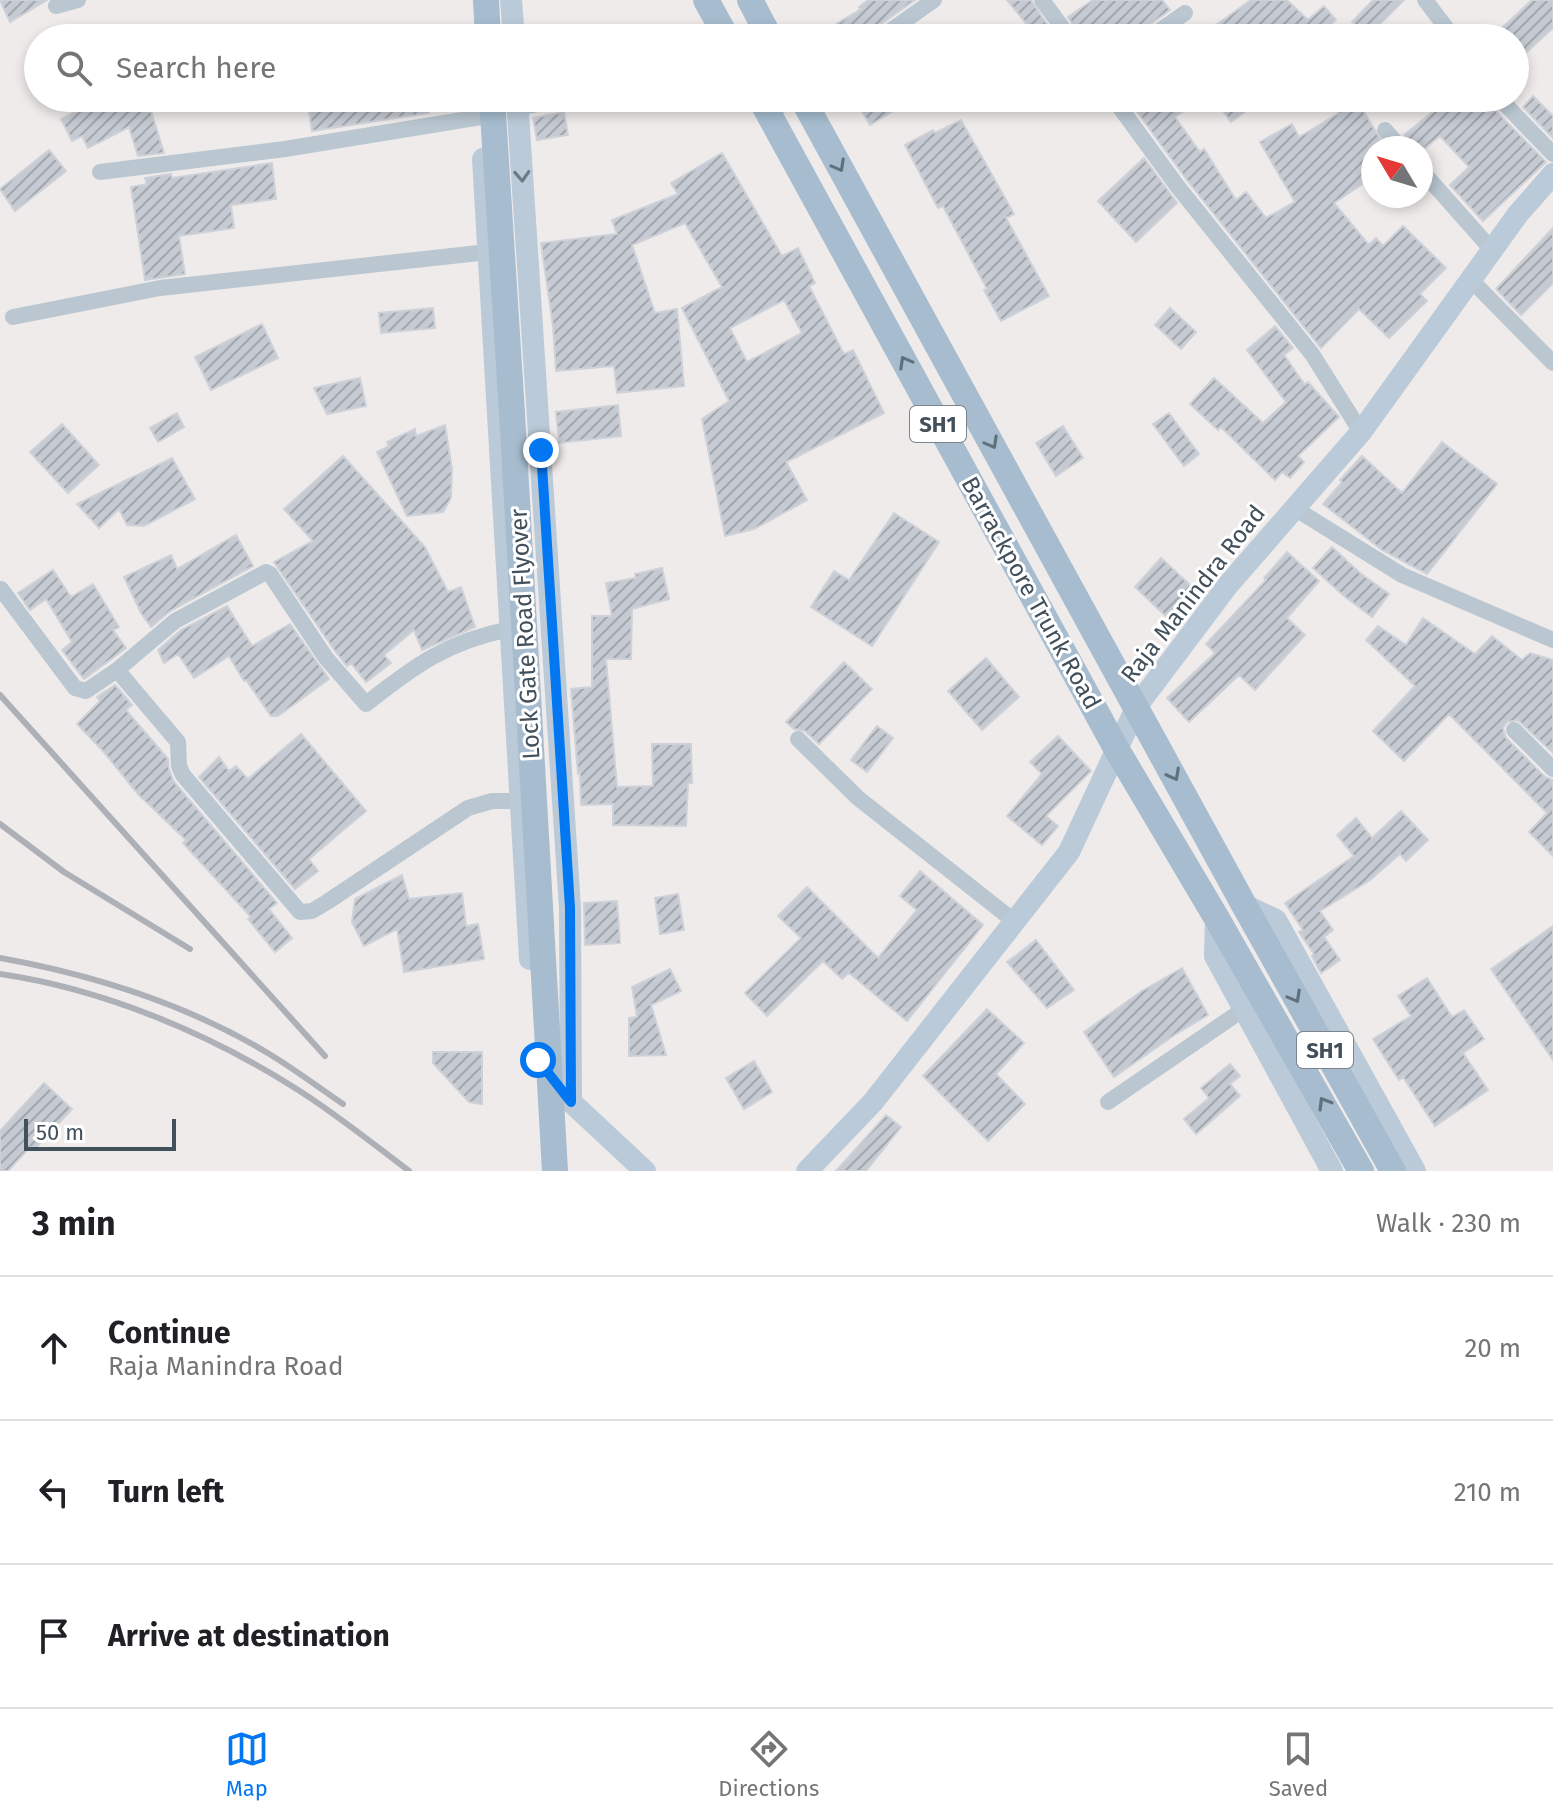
<!DOCTYPE html>
<meta charset="utf-8">
<style>
:root{--surface:#fff;--page:#f6f6f6;--text:#202124;--muted:#757577;--line:#e0e0e0;--accent:#0376f1}
body{margin:0;font-family:"Fira Sans",sans-serif;background:var(--page);color:var(--text)}
.compass{position:absolute;left:1361px;top:136px;width:72px;height:72px;border-radius:50%;background:var(--surface);box-shadow:0 4px 12px #0003;rotate:308deg}
.scale{position:absolute;left:24px;bottom:20px;width:152px;box-sizing:border-box;padding-left:8px;border:4px solid #42505b;border-top:0;font-size:22px;line-height:28px;white-space:nowrap;color:#42505b;-webkit-text-stroke:6px #fff;paint-order:stroke}
.stop{position:absolute;width:24px;height:24px;margin:-18px;border:6px solid #0376f1;border-radius:50%;background:#fff}
.stop.end{background:#0376f1;border-color:#fff;box-shadow:0 2px 8px #0008}
.list{margin:0;padding:0;list-style:none}
h2{display:flex;justify-content:space-between;align-items:center;height:104px;margin:0;padding:0 32px;font-size:34px}
h2 small{font-size:26px;font-weight:400;color:var(--muted)}
.list li{display:grid;grid-template-columns:52px 1fr auto;gap:24px;align-items:center;box-sizing:border-box;height:144px;padding:0 32px;border-top:2px solid var(--line)}
.list b{display:block;font-size:30px;white-space:nowrap}
.list p{margin:0;font-size:26px;white-space:nowrap;color:var(--muted)}
.list em{font-size:26px;font-style:normal;color:var(--muted)}
.icon{flex:none;width:44px;height:44px;fill:none;stroke:currentColor;stroke-width:2;stroke-linecap:round;stroke-linejoin:round}
.map{position:relative;flex:none;width:1553px;height:1171px;overflow:hidden}
.search{position:absolute;background:var(--surface);box-shadow:0 4px 12px #0003;left:24px;right:24px;top:24px;height:88px;display:flex;align-items:center;gap:20px;box-sizing:border-box;padding:0 28px;border-radius:44px;color:var(--muted);font-size:30px}
.sheet{height:536px;background:var(--surface)}
nav{display:flex;justify-content:space-around;align-items:center;box-sizing:border-box;height:112px;border-top:2px solid var(--line);background:var(--surface);font-size:22px;color:var(--muted)}
nav a{display:grid;justify-items:center;gap:4px}
nav .on{color:var(--accent)}
.map>svg:first-child{display:block}
.building{fill:url(#building-hatch);stroke:#ced2d8;stroke-width:2;fill-rule:evenodd}
.lines{fill:none;stroke-linecap:round;stroke-linejoin:round}
.street{stroke:#bac7d0;stroke-width:16}
.secondary{stroke:#bbcad8;stroke-width:22}
.primary{stroke:#a7bdcf;stroke-width:26}
.rail{stroke:#adb1b7;stroke-width:6}
.primary-bridge{stroke:#a7bdcf;stroke-width:26}
.oneway{stroke:#60717e}
.oneway2{stroke:#6c7b87}
.route{stroke:#0376f1;stroke-width:10}
.labels{text-anchor:middle;stroke-width:6;stroke-linejoin:round;paint-order:stroke}
.shield{fill:#fff;stroke:#7b848c;stroke-width:2}
.shield-label{font-size:22px;font-weight:bold;fill:#42505b}
.street-label{font-size:24px;fill:#42505b;stroke:#fff}
</style>
<div class="map">
<svg width="1553" height="1171" viewBox="0 0 1553 1171">
<defs>
<pattern id="building-hatch" width="6" height="6" patternUnits="userSpaceOnUse" patternTransform="scale(2)"><rect width="6" height="6" fill="#c6cad2"/><path d="M-1 1l2-2M0 6l6-6M5 7l2-2" fill="none" stroke="#a2a6ad"/></pattern>
</defs>
<rect width="100%" height="100%" fill="#efebeb"/>
<path class="building" d="M0 0H47L10 22Z
M868 0H915L874 29 866 38H813L861 9 859 7Z
M1007 0H1031L1056 38H1038Z
M1093 0H1162L1170 10 1131 38H1081L1068 17Z
M1251 0H1287L1308 20 1324 6 1336 20 1315 38H1221L1213 27Z
M1373 0H1404L1367 37 1352 22Z
M1532 0H1553V28L1515 63V38H1491Z
M1533 96 1553 116V138L1523 107Z
M102 98H147L164 153 138 156 129 127 88 148 82 136 72 141 61 119Z
M307 98H426L429 113 312 131Z
M854 98H915L870 125Z
M1127 98H1202L1175 117 1200 152 1204 149 1236 200 1246 192 1266 218 1295 202 1260 142 1292 124 1299 137 1339 113 1329 98H1382L1364 112 1384 145 1373 148V177L1334 203 1369 245 1376 238 1383 246 1403 226 1446 268 1420 294 1427 301 1389 338 1359 309 1321 348 1187 180Z
M1214 98H1263L1231 122Z
M1427 98H1488L1491 106 1546 162 1483 221 1450 185 1469 167 1440 136 1425 148H1412L1404 135 1436 109Z
M564 112 568 135 537 140 533 118Z
M961 120 1014 214 1006 218 1049 296 1001 321 984 290 987 289 943 206 938 208 905 145 933 130 935 133Z
M49 150 66 171 15 211 0 189Z
M722 153 782 256 798 248 815 283 809 286 844 354 853 350 884 413 786 462 807 500 754 529 725 536 702 419 729 401 682 308 722 287 685 223 632 245 655 313 677 309 684 386 617 393 614 366 556 371 553 326 541 243 617 234 612 220 678 194 671 183ZM784 300 802 333 747 362 730 328Z
M1144 158 1177 203 1136 242 1098 201Z
M272 163 276 199 231 205 234 228 179 236 185 274 145 280 131 187 147 184 145 178 171 174 172 178Z
M1553 228V283L1521 315 1496 289Z
M433 308 435 328 381 333 379 313Z
M1170 308 1196 332 1181 349 1155 325Z
M262 324 278 358 211 390 195 357Z
M1275 326 1293 348 1284 355 1305 385 1308 382 1339 417 1298 456 1304 462 1290 478 1282 472 1275 480 1221 427 1218 430 1190 404 1214 378 1263 423 1286 402 1247 350Z
M360 378 366 406 327 414 314 388Z
M618 405 621 436 559 443 556 412Z
M177 413 184 427 158 442 150 428Z
M1169 413 1199 454 1184 466 1153 424Z
M62 424 99 465 68 493 30 452Z
M445 425 452 469 451 498 443 512 407 516 377 452 389 446 387 442 415 429 416 436Z
M1063 426 1083 458 1056 476 1036 443Z
M1442 442 1497 484 1427 574 1382 550 1323 504 1342 482 1340 480 1362 456 1402 493Z
M343 456 425 547 448 592 461 587 475 627 422 650 414 630 384 655 391 663 366 682 351 663 347 666 335 651 274 562 313 541 284 509Z
M172 458 195 499 144 526 127 525 119 509 99 528 77 504Z
M894 513 939 542 872 646 811 607 834 571 849 580Z
M236 535 253 566 170 611 151 627 141 613 124 577 171 555 177 569Z
M1332 547 1360 573 1389 594 1372 617 1344 596 1313 568Z
M1287 552 1319 581 1287 618 1305 635 1255 690 1239 675 1189 722 1167 698 1215 653 1206 644 1266 580 1264 578Z
M1161 558 1199 593 1172 622 1135 587Z
M662 568 669 599 632 609 631 659H606L617 787 653 786 652 744H691L692 783H688L686 826 613 825V804L581 805 580 774H578L571 689 592 687V616H612L606 583 636 578 635 574Z
M53 570 71 597 93 584 119 627 113 630 126 648 84 679 62 650 72 642 46 599 30 610 18 593Z
M227 606 252 646 290 624 329 679 278 716H271L246 680 244 681 229 656 194 678 178 654 164 663 158 650 181 630Z
M1423 618 1475 654 1492 636 1522 660 1530 653 1553 660V753L1518 720 1507 722 1503 728 1506 738 1545 777 1553 780V856L1529 832 1547 813 1449 714 1404 761 1373 731 1415 686 1366 640 1378 626 1406 645Z
M986 658 1019 697 982 730 948 691Z
M844 662 872 689 819 744 805 731 794 729 786 722Z
M115 685 132 705 126 710 168 759 169 770 174 782 277 903 269 909 292 938 275 952 248 919 251 917 183 843 186 840 138 794 103 751 77 724 100 701 97 697Z
M877 726 893 738 867 772 851 760Z
M301 734 366 811 309 859 318 871 295 889 199 777 219 757 229 771 236 766 248 779Z
M1058 736 1091 771 1046 816 1058 826 1042 845 1007 816 1042 774 1030 762Z
M1401 811 1428 840 1406 861 1400 854 1370 880 1320 911 1333 930 1324 937 1340 960 1321 973 1312 956 1314 954 1299 932 1303 930 1285 903 1354 856 1337 835 1356 818 1372 838Z
M920 871 983 925 907 1021 849 973 842 979 823 961 767 1016 745 993 801 938 778 916 807 887 878 958 917 910 900 896Z
M402 875 409 899 462 893 466 926 478 924 484 959 404 972 397 929 364 946 352 922 355 899Z
M678 894 684 930 660 934 655 898Z
M617 901 620 943 585 945 584 903Z
M1553 926V1060L1491 969Z
M1036 940 1074 990 1047 1008 1007 962Z
M1182 968 1208 1015 1176 1034 1114 1077 1084 1032 1142 991Z
M670 969 681 991 651 1005 666 1055 629 1056V1018L637 1017 632 987Z
M1427 978 1452 1017 1464 1010 1484 1039 1463 1053 1488 1090 1435 1126 1403 1077 1399 1080 1373 1039 1411 1016 1398 996Z
M987 1009 1024 1043 996 1074 1025 1104 988 1141 923 1076Z
M433 1052H482V1104L469 1102 433 1063Z
M754 1061 772 1092 744 1109 726 1078Z
M1230 1064 1240 1076 1230 1084 1240 1096 1196 1134 1184 1119 1209 1098 1201 1088Z
M44 1083 72 1109 34 1150 30 1147 8 1171H0V1131Z
M886 1115 901 1127 866 1171H836Z"/>
<g class="lines">
<path class="street" d="M1042 0 1070 38
M1425 0 1454 38
M56 6 78 0
M880 38 934 0
M1149 38 1185 13
M1113 98 1178 187 1312 354 1361 432
M1499 98 1553 154
M518 108 567 98
M768 113 793 98
M1385 130 1401 148
M1421 170 1492 250
M100 172 285 149 481 117
M1471 280 1553 363
M13 317 160 288 488 252
M1294 508 1402 575 1553 640
M1 589 75 688 86 691 117 670
M510 629C448 641 414 666 366 704L326 658 270 574 266 572 175 621 117 670 178 742 179 766 183 775 300 912 312 911 327 902 468 808 492 801H520
M1514 730 1553 769
M798 739 858 798 1014 921
M1108 1102 1244 1009"/>
<path class="secondary" d="M511 0 514 38
M517 98 570 908 571 1102
M483 159 530 959
M1244 905 1276 920 1415 1171
M1216 917 1215 956 1332 1171
M546 1071 571 1102 645 1171
M807 1171 873 1102 1069 852 1137 706 1228 585 1361 432 1518 214 1553 174"/>
<path class="primary" d="M486 0 488 38
M706 0 727 38
M750 0 770 38
M492 98 512 413
M760 98 1117 750 1216 917 1361 1171
M802 98 1244 905 1393 1171"/>
<path class="rail" d="M0 695 325 1056
M0 824 64 872 190 949
M0 958C94 975 184 1003 266 1052 293 1068 318 1087 343 1104
M0 974C103 989 208 1033 295 1088 335 1113 372 1143 409 1171"/>
<path class="primary-bridge" d="M512 413 555 1171"/>
</g>
<defs><path id="oneway-chevron" d="M-2-3.5L2.5 0L-2 3.5" fill="none" stroke-width="1.6" stroke-linecap="round" stroke-linejoin="round" transform="scale(2)"/></defs>
<g class="oneway">
<use href="#oneway-chevron" transform="translate(839 166) rotate(61)"/>
<use href="#oneway-chevron" transform="translate(905 362) rotate(-119)"/>
<use href="#oneway-chevron" transform="translate(992 443) rotate(61)"/>
<use href="#oneway-chevron" transform="translate(1174 775) rotate(62)"/>
<use href="#oneway-chevron" transform="translate(1295 997) rotate(61)"/>
<use href="#oneway-chevron" transform="translate(1324 1103) rotate(-121)"/>
</g>
<use class="oneway2" href="#oneway-chevron" transform="translate(522 176) rotate(87)"/>
<g class="lines">
<path class="route" d="M538 1060 571 1102 570 908 541 450"/>
</g>
<g class="labels">
<g class="shield">
<rect x="910" y="406" width="56" height="36" rx="6"/>
<rect x="1297" y="1032" width="56" height="36" rx="6"/>
</g>
<g class="shield-label">
<text x="938" y="432">SH1</text>
<text x="1325" y="1058">SH1</text>
</g>
<g class="street-label">
<text transform="translate(1031 593) rotate(61)" y="8">Barrackpore Trunk Road</text>
<text transform="translate(1193 594) rotate(-52)" y="8">Raja Manindra Road</text>
<text transform="translate(525 634) rotate(-93)" y="8">Lock Gate Road Flyover</text>
</g>
</g>
</svg>
<svg class="compass" viewBox="-18 -18 36 36"><path d="M0-13l5 13h-10z" fill="#e53935"/><path d="M0 13l5-13h-10z" fill="#757577"/></svg>
<div class="scale">50 m</div>
<div class="stop" style="left:538px;top:1060px"></div>
<div class="stop end" style="left:541px;top:450px"></div>
<div class="search"><svg class="icon" aria-label="search" viewBox="0 0 24 24"><circle cx="10" cy="10" r="6"/><path d="M15 15l6 6"/></svg>Search here</div>
</div>
<section class="sheet">
<h2>3 min<small>Walk · 230 m</small></h2>
<ul class="list">
<li><svg class="icon" aria-label="ahead" viewBox="0 0 24 24"><path d="M12 20V5M6 11l6-6 6 6"/></svg><div><b>Continue</b><p>Raja Manindra Road</p></div><em>20 m</em></li>
<li><svg class="icon" aria-label="left" viewBox="0 0 24 24"><path d="M17 20v-9H6M10 6l-5 5 5 5"/></svg><div><b>Turn left</b></div><em>210 m</em></li>
<li><svg class="icon" aria-label="arrive" viewBox="0 0 24 24"><path d="M6 21V4h12l-3 4 3 4H6"/></svg><div><b>Arrive at destination</b></div></li>
</ul>
</section>
<nav>
<a class="on"><svg class="icon" aria-label="map" viewBox="0 0 24 24"><path d="M3 6l6-2 6 2 6-2v14l-6 2-6-2-6 2zM9 4v14M15 6v14"/></svg>Map</a>
<a><svg class="icon" aria-label="directions" viewBox="0 0 24 24"><path d="M12 3l9 9-9 9-9-9zM9 14v-3h6M13 9l2 2-2 2"/></svg>Directions</a>
<a><svg class="icon" aria-label="saved" viewBox="0 0 24 24"><path d="M7 4h10v16l-5-4-5 4z"/></svg>Saved</a>
</nav>
